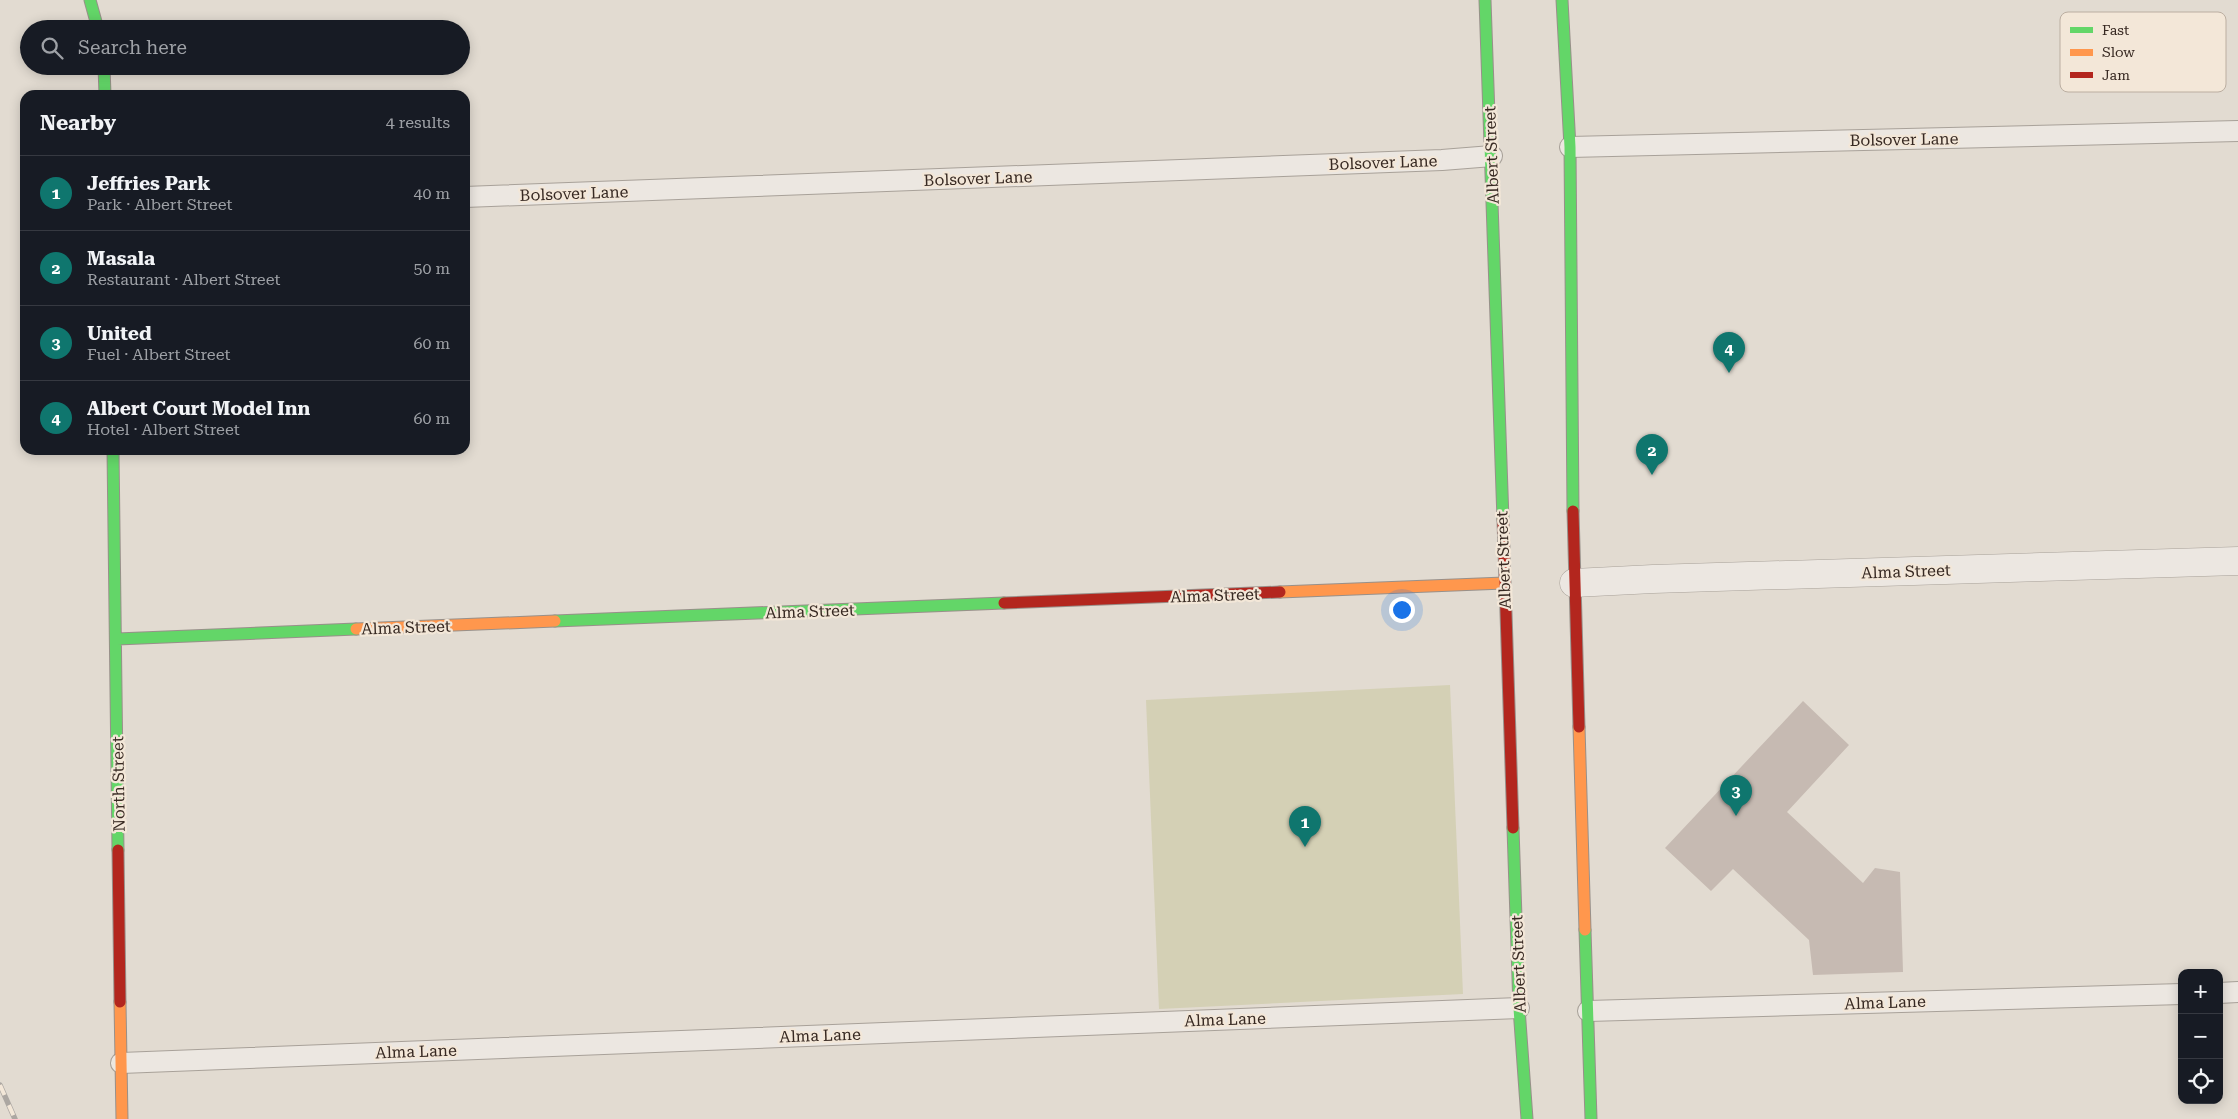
<!DOCTYPE html>
<meta charset="utf-8">
<style>
:root{--surface:#171b24;--page:#20242c;--text:#f1f3f6;--muted:#9ea1a6;--line:#363941;--accent:#0f766e}
body{margin:0;font-family:"Roboto Serif",serif;background:var(--page);color:var(--text)}
.controls{position:absolute;right:15px;bottom:15px;display:grid;overflow:hidden;border-radius:10px;box-shadow:0 2px 12px #0003}
.controls button{width:45px;height:45px;display:grid;place-items:center;padding:0;border:0;border-bottom:1px solid var(--line);background:var(--surface);color:var(--text);font:25px sans-serif}
.you{position:absolute;left:1401px;top:609px;width:18px;height:18px;margin:-12px;border:4px solid #fff;border-radius:50%;background:#1a73e8;box-shadow:0 0 0 8px #1a73e833}
.badge{display:grid;place-items:center;width:32px;height:32px;border-radius:50%;background:var(--accent);color:#fff;font-size:16px;font-weight:700}
.pin{position:absolute;translate:-50% -41px;filter:drop-shadow(0 1px 2px #0008)}
.pin::after{content:'';position:absolute;top:26px;width:18px;height:15px;background:inherit;clip-path:polygon(0 0,100% 0,50% 100%)}
.list{margin:0;padding:0;list-style:none}
h2{display:flex;justify-content:space-between;align-items:center;height:65px;margin:0;padding:0 20px;font-size:21px}
h2 small{font-size:16px;font-weight:400;color:var(--muted)}
.list li{display:grid;grid-template-columns:32px 1fr auto;gap:15px;align-items:center;box-sizing:border-box;height:75px;padding:0 20px;border-top:1px solid var(--line)}
.list b{display:block;font-size:19px;white-space:nowrap}
.list p{margin:0;font-size:16px;white-space:nowrap;color:var(--muted)}
.list em{font-size:16px;font-style:normal;color:var(--muted)}
.icon{flex:none;width:28px;height:28px;fill:none;stroke:currentColor;stroke-width:2;stroke-linecap:round;stroke-linejoin:round}
.map{position:relative;flex:none;width:2238px;height:1119px;overflow:hidden}
.search{position:absolute;background:var(--surface);box-shadow:0 2px 12px #0003;left:20px;top:20px;width:450px;height:55px;display:flex;align-items:center;gap:12px;box-sizing:border-box;padding:0 18px;border-radius:28px;color:var(--muted);font-size:19px}
.panel{position:absolute;background:var(--surface);box-shadow:0 2px 12px #0003;left:20px;top:90px;width:450px;height:365px;border-radius:15px}
.map>svg:first-child{display:block}
.green{fill:#d4d0b5}
.building{fill:#c6bab2}
.lines{fill:none;stroke-linecap:round;stroke-linejoin:round}
.lane-casing{stroke:#a8a199;stroke-width:22}
.street-casing{stroke:#a8a199;stroke-width:29}
.fast-casing{stroke:#98908a;stroke-width:13}
.slow-casing{stroke:#98908a;stroke-width:13}
.jam-casing{stroke:#98908a;stroke-width:13}
.lane{stroke:#ece7e1;stroke-width:20}
.street{stroke:#ece7e1;stroke-width:28}
.fast{stroke:#63d668;stroke-width:11}
.slow{stroke:#ff974d;stroke-width:11}
.jam{stroke:#b3261e;stroke-width:11}
.rail-casing{stroke:#aca7a2;stroke-width:5.5}
.rail{stroke:#f3e7d8;stroke-width:4;stroke-dasharray:11;stroke-linecap:butt}
.labels{text-anchor:middle;stroke-width:4.5;stroke-linejoin:round;paint-order:stroke}
.street-label{font-size:16px;fill:#372922;stroke:#f3e7d8}
.key{fill:#f3e7d8;stroke:#bbaea1;stroke-width:1}
.key-label{font-size:14px;fill:#372922}
</style>
<div class="map">
<svg width="2238" height="1119" viewBox="0 0 2238 1119">
<rect width="100%" height="100%" fill="#e2dbd1"/>
<path class="green" d="M1450 685 1463 994 1159 1009 1146 700Z"/>
<path class="building" d="M1803 701 1849 745 1787 812 1863 883 1875 868 1900 872 1903 972 1813 975 1809 940 1733 869 1711 891 1665 848Z"/>
<g class="lines">
<defs>
<path id="lane" d="M1570 147 2238 131
M465 197 1442 160 1492 156
M2219 993 2238 992
M1588 1011 2182 994
M121 1063 1519 1008"/>
<path id="street" d="M1574 583 1653 579 2238 561"/>
<path id="fast" d="M90 0 98 29
M1485 0 1503 520
M1562 0 1570 147 1573 511
M104 66 105 95
M113 450 118 850
M555 621 1004 603
M117 639 356 629
M1513 828 1519 1008 1527 1119
M1585 930 1591 1119"/>
<path id="slow" d="M1280 592 1504 583
M356 629 555 621
M1579 727 1585 930
M120 1002 122 1119"/>
<path id="jam" d="M1573 511 1579 727
M1503 520 1513 828
M1004 603 1280 592
M118 850 120 1002"/>
</defs>
<use href="#lane" class="lane-casing"/>
<use href="#street" class="street-casing"/>
<use href="#fast" class="fast-casing"/>
<use href="#slow" class="slow-casing"/>
<use href="#jam" class="jam-casing"/>
<use href="#lane" class="lane"/>
<use href="#street" class="street"/>
<use href="#fast" class="fast"/>
<use href="#slow" class="slow"/>
<use href="#jam" class="jam"/>
<defs>
<path id="rail" d="M0 1085 15 1119"/>
</defs>
<use href="#rail" class="rail-casing"/>
<use href="#rail" class="rail"/>
</g>
<g class="labels">
<g class="street-label">
<text transform="translate(1904 139) rotate(-1)" y="6">Bolsover Lane</text>
<text transform="translate(1491 155) rotate(-92)" y="6">Albert Street</text>
<text transform="translate(1383 162) rotate(-2)" y="6">Bolsover Lane</text>
<text transform="translate(978 178) rotate(-2)" y="6">Bolsover Lane</text>
<text transform="translate(574 193) rotate(-2)" y="6">Bolsover Lane</text>
<text transform="translate(1503 560) rotate(-92)" y="6">Albert Street</text>
<text transform="translate(1906 571) rotate(-2)" y="6">Alma Street</text>
<text transform="translate(1215 595) rotate(-2)" y="6">Alma Street</text>
<text transform="translate(810 611) rotate(-2)" y="6">Alma Street</text>
<text transform="translate(406 627) rotate(-2)" y="6">Alma Street</text>
<text transform="translate(118 784) rotate(-91)" y="6">North Street</text>
<text transform="translate(1518 964) rotate(-92)" y="6">Albert Street</text>
<text transform="translate(1885 1002) rotate(-2)" y="6">Alma Lane</text>
<text transform="translate(1225 1019) rotate(-2)" y="6">Alma Lane</text>
<text transform="translate(820 1035) rotate(-2)" y="6">Alma Lane</text>
<text transform="translate(416 1051) rotate(-2)" y="6">Alma Lane</text>
</g>
</g>
<rect x="2060" y="12" width="166" height="80" rx="8" class="key"/>
<rect x="2070" y="27" width="23" height="6" fill="#63d668"/>
<rect x="2070" y="49" width="23" height="7" fill="#ff974d"/>
<rect x="2070" y="72" width="23" height="6" fill="#b3261e"/>
<g class="key-label">
<text x="2102" y="35">Fast</text>
<text x="2102" y="57">Slow</text>
<text x="2102" y="80">Jam</text>
</g>
</svg>
<div class="controls">
<button>+</button>
<button>−</button>
<button><svg class="icon" aria-label="locate" viewBox="0 0 24 24"><circle cx="12" cy="12" r="6"/><path d="M12 2v4M12 18v4M2 12h4M18 12h4"/></svg></button>
</div>
<div class="you"></div>
<div class="pin badge" style="left:1305px;top:847px">1</div>
<div class="pin badge" style="left:1652px;top:475px">2</div>
<div class="pin badge" style="left:1736px;top:816px">3</div>
<div class="pin badge" style="left:1729px;top:373px">4</div>
<div class="search"><svg class="icon" aria-label="search" viewBox="0 0 24 24"><circle cx="10" cy="10" r="6"/><path d="M15 15l6 6"/></svg>Search here</div>
<section class="panel">
<h2>Nearby<small>4 results</small></h2>
<ul class="list">
<li><span class="badge">1</span><div><b>Jeffries Park</b><p>Park · Albert Street</p></div><em>40 m</em></li>
<li><span class="badge">2</span><div><b>Masala</b><p>Restaurant · Albert Street</p></div><em>50 m</em></li>
<li><span class="badge">3</span><div><b>United</b><p>Fuel · Albert Street</p></div><em>60 m</em></li>
<li><span class="badge">4</span><div><b>Albert Court Model Inn</b><p>Hotel · Albert Street</p></div><em>60 m</em></li>
</ul>
</section>
</div>
